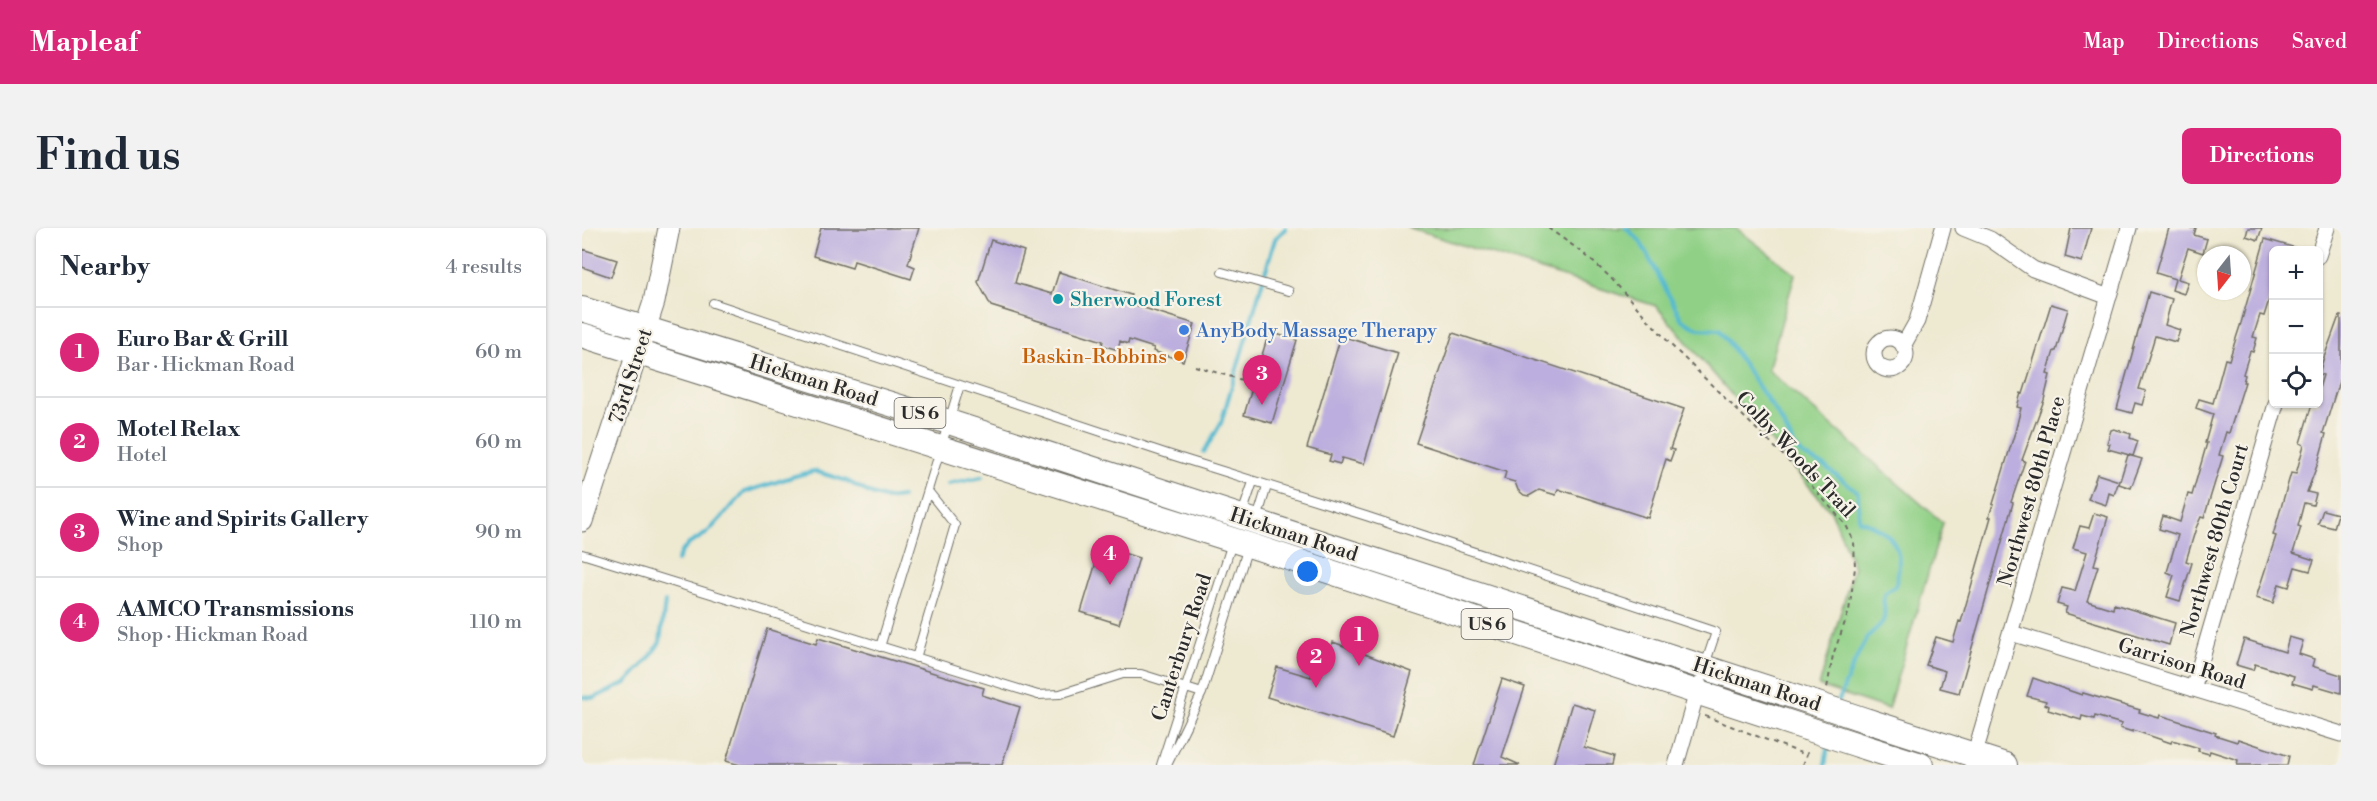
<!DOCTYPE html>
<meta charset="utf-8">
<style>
:root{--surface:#fff;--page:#f2f2f3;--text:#1f2937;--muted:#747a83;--line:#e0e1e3;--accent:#db2777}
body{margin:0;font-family:"Libre Bodoni",serif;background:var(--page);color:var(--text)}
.controls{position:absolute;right:18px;top:18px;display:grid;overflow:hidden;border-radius:9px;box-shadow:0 2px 4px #0004}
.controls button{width:54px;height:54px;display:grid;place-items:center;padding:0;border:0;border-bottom:2px solid var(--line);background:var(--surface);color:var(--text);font:30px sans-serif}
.compass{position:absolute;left:1615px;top:18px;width:54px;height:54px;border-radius:50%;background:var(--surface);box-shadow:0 2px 4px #0004;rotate:197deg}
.you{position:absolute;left:726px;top:344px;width:21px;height:21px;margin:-15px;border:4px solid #fff;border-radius:50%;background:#1a73e8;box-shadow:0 0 0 9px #1a73e833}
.badge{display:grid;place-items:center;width:39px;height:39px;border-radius:50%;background:var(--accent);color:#fff;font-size:20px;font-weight:700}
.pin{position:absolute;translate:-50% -50px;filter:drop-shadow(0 2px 3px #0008)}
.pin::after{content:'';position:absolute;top:32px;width:21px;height:18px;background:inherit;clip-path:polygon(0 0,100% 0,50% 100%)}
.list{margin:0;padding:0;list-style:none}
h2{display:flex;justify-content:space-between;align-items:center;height:78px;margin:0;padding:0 24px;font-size:26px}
h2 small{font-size:20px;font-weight:400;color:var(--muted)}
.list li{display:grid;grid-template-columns:39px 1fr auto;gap:18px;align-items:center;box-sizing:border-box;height:90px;padding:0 24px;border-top:2px solid var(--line)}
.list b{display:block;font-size:22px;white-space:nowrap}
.list p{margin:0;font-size:20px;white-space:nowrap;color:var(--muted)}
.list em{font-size:20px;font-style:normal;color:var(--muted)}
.icon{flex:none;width:33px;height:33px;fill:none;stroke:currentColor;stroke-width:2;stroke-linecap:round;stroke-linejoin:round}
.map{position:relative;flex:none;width:1759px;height:537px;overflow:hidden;border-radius:9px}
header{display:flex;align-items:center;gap:36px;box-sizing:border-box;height:84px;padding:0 30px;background:var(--accent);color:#fff}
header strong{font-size:28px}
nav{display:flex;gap:33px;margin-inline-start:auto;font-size:21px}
.intro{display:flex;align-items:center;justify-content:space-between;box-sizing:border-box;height:144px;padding:0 36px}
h1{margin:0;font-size:42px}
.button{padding:15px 27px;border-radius:9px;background:var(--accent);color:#fff;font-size:21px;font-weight:700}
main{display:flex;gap:36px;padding:0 36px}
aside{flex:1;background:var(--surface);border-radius:9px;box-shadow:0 2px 4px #0004}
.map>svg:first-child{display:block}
.green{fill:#90d086;stroke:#5e7e58;stroke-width:1.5}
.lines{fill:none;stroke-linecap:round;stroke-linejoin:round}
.stream{stroke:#52b9d0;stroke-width:4}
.building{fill:#bcaede}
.service-casing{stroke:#6f6e65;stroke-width:10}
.minor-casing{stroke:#6f6e65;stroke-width:17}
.secondary-casing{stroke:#6f6e65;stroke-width:23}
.primary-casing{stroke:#6f6e65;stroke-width:26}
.path{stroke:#6f6e65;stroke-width:2;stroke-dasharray:4.5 4.5;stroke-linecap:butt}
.service{stroke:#fff;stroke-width:8}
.minor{stroke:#fff;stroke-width:15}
.secondary{stroke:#fff;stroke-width:21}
.primary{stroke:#fff;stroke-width:24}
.primary-bridge-casing{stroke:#6f6e65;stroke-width:26;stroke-linecap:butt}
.primary-bridge{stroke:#fff;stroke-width:24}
.culture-dot{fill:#0f9aa8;stroke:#f7f3e8;stroke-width:2}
.shop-dot{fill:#3f7fe0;stroke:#f7f3e8;stroke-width:2}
.food-dot{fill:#e8710a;stroke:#f7f3e8;stroke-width:2}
.labels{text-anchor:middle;stroke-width:4.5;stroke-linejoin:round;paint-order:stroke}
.shield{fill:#f7f3e8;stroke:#686764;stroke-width:1.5}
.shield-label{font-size:18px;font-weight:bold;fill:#2b2b2b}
.culture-label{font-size:20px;fill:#0d838f;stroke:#f7f3e8;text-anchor:start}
.shop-label{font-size:20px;fill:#366cbe;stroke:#f7f3e8;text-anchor:start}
.food-label{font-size:20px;fill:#c56008;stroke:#f7f3e8;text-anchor:end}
.street-label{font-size:20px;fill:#2b2b2b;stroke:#f7f3e8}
</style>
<header>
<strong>Mapleaf</strong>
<nav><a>Map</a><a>Directions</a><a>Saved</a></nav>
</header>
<div class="intro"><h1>Find us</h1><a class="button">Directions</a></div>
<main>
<aside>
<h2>Nearby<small>4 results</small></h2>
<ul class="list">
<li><span class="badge">1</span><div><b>Euro Bar &amp; Grill</b><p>Bar · Hickman Road</p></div><em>60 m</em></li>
<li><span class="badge">2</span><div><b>Motel Relax</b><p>Hotel</p></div><em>60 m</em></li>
<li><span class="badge">3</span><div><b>Wine and Spirits Gallery</b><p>Shop</p></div><em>90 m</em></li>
<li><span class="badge">4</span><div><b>AAMCO Transmissions</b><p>Shop · Hickman Road</p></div><em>110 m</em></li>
</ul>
</aside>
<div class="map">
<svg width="1759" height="537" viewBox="0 0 1759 537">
<rect width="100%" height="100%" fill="#f7f3e8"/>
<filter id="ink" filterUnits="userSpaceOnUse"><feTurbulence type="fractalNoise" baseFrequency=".0167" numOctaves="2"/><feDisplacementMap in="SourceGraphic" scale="12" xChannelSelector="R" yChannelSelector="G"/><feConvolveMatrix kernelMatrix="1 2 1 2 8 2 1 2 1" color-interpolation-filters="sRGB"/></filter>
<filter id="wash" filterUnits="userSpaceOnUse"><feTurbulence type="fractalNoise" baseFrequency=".008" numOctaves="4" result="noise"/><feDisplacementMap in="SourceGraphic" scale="24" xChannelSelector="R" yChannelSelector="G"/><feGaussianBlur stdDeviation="1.35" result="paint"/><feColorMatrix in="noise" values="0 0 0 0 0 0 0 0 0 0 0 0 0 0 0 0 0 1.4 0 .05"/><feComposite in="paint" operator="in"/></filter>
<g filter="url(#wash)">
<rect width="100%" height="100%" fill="#eee9d1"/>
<path class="green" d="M826 0H1154L1213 46 1186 142 1361 295 1306 481 1237 458 1272 339 1250 285 1074 78Z"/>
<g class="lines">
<path class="stream" d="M1044 0 1058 13 1100 92 1116 101 1138 102 1198 190 1213 219 1222 228 1241 237 1276 264 1277 292C1312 304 1324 322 1313 358L1302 366C1300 375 1305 384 1301 393 1297 400 1289 404 1285 410 1273 431 1264 453 1256 475
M622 224 639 195 693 11 704 0
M366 256 400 249
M95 333 99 324 107 316 125 305 163 264 213 248 232 243 265 253 289 266 305 271 320 269
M0 469 12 470 44 455 68 429 78 414 83 374
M1243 537 1246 517"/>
</g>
<g id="blocks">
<path class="building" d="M239 0H337L326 36 333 39 329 51 272 33 270 40 231 28Z
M1489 0H1509L1500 34 1483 29Z
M1587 0H1614L1612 7 1625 11 1621 25 1606 20 1596 51 1606 54 1602 66 1590 62 1593 51 1574 45Z
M1666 0H1680L1676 12 1664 8Z
M1683 11 1714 20V22H1692V56L1682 88 1678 87 1671 109 1675 110 1671 124 1668 123 1661 146 1663 147 1661 154H1663L1647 205 1644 204 1637 227 1641 228 1622 290 1619 289 1614 300 1604 333 1610 335 1598 373 1585 369 1592 347 1585 344 1596 307 1577 301 1581 288 1598 294 1606 266 1610 267 1625 215H1623L1631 186 1614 180 1617 171 1631 175 1643 131 1647 132 1659 95Z
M409 12 442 23 433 55 470 66 477 44 549 67 546 75 613 96 601 133 571 123 572 120 547 112 546 116 538 113 536 122 520 117 521 113 409 78 396 54Z
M0 21 35 32 29 49 0 39Z
M1567 64 1590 71 1583 97 1598 102 1594 114 1573 108 1557 161 1564 163 1560 177 1553 175 1550 185 1535 181Z
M1469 76 1486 81 1474 123H1472L1465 146 1468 147 1462 172 1440 232 1443 233 1429 274 1431 275 1377 465 1358 460 1363 443 1344 437 1354 409 1371 414 1377 393 1379 394 1409 289H1407L1433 204 1439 180 1435 179 1439 165 1441 166Z
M1757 88H1759V147L1741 205 1744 206 1736 235 1725 264 1734 266 1731 277 1722 275 1716 298 1719 299 1711 325 1732 332 1728 343 1713 339 1707 359 1697 356 1691 375 1674 370 1694 308 1691 307 1709 245 1714 246 1722 217 1718 215 1730 176H1737V160L1741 147 1737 146 1740 135Z
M687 104 715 112 690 195 662 187Z
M871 105 1102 181 1088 221 1092 222 1088 233 1084 231 1066 290 976 261 974 267 957 262 947 268 942 267 936 262 933 254 922 251 924 244 834 215Z
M759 108 816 125 782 236 760 230 758 236 747 233 749 227 725 220Z
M1532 201 1549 206 1548 210 1556 213 1551 228 1526 221 1528 216 1525 215 1529 202Z
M1546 227 1560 231 1549 260 1537 256Z
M1515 246 1537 253 1532 267 1527 265 1524 277 1506 271Z
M1741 282 1756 286 1752 300 1736 296Z
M1512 285 1526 289 1512 337 1516 338 1505 373 1531 381 1532 376 1593 395 1587 417 1483 385 1485 379 1475 376 1480 360 1493 363 1505 324 1491 320 1498 298 1507 300Z
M519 318 557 330 537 396 499 384Z
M185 401 234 416 236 410 402 460 400 467 438 479 420 537H158L144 533Z
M1707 409 1721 413 1717 426 1732 431 1730 438 1759 447V465L1732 457 1731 461 1710 455 1712 448 1673 436 1671 442 1654 437 1662 411 1703 424Z
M751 414 830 444 811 508 685 469 695 439 729 449 738 421 748 423Z
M1451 450 1500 467 1501 465 1558 482 1557 484 1577 490 1578 487 1634 505 1633 507 1655 514 1656 511 1707 528 1705 537H1655L1656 532 1628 523 1627 526 1616 523 1617 520 1590 512 1589 515 1551 502V504L1538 500 1540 496 1513 488 1512 491 1500 488 1499 492 1466 482 1467 478 1463 476 1464 473 1445 468Z
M920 451 943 459 920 529 938 537H892Z
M990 475 1013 482 1002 519 1032 528 1030 537H971Z"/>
</g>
</g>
<g filter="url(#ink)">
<use href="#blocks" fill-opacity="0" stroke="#6f6e65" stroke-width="1.5"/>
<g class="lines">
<defs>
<path id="service" d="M640 44 707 63
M131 75 586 226 784 288 1134 404 1123 437
M660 286 671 254
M675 291 685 258
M0 326 456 467 478 466 541 446H559L620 465
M298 419 378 157
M334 430 373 297 346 263
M579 537 650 315
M585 537 620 465 666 319"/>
<path id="minor" d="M1381 0 1408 11 1451 41 1527 69
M1736 28 1745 0
M1292 126a16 16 0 1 1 32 0a16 16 0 1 1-32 0Z
M1321 118 1335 93 1361 0
M1429 405 1759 506
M1611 461 1694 176
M1390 535 1547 0
M1094 537 1117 457"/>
<path id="secondary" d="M0 293 72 74 87 0"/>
<path id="primary" d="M0 81 367 194 1232 475
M0 107 667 317 1224 500
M1286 493 1423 537
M1279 518 1339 537"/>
</defs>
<use href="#service" class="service-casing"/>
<use href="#minor" class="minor-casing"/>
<use href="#secondary" class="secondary-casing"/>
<use href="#primary" class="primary-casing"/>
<path class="path" d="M966 0 1000 24 1027 48 1090 118 1214 240 1264 297 1272 314 1273 340 1267 383 1251 427 1245 460
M613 138 670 155 674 147
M1123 488 1224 527
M1221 537 1227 520"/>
<use href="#service" class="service"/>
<use href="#minor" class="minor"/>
<use href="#secondary" class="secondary"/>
<use href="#primary" class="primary"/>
<defs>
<path id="primary-bridge" d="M1232 475 1286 493
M1224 500 1279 518"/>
</defs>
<use href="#primary-bridge" class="primary-bridge-casing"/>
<use href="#primary-bridge" class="primary-bridge"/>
</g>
</g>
<circle class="culture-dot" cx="476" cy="71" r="6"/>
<circle class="shop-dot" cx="602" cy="102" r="6"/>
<circle class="food-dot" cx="597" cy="128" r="6"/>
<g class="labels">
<g class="shield">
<rect x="312.5" y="170" width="51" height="30" rx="4.5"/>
<rect x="879.5" y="381" width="51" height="30" rx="4.5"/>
</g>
<g class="shield-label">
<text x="338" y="191">US 6</text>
<text x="905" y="402">US 6</text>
</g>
<g class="culture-label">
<text x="488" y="78">Sherwood Forest</text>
</g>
<g class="shop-label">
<text x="614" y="109">AnyBody Massage Therapy</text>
</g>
<g class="food-label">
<text x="585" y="135">Baskin-Robbins</text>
</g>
<g class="street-label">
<text transform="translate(48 148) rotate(-72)" y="7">73rd Street</text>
<text transform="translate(232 152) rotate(17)" y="7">Hickman Road</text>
<text transform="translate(1214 226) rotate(47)" y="7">Colby Woods Trail</text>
<text transform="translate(1449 263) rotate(-74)" y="7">Northwest 80th Place</text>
<text transform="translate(712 306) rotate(18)" y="7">Hickman Road</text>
<text transform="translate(1632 312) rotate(-74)" y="7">Northwest 80th Court</text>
<text transform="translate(599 419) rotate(-72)" y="7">Canterbury Road</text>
<text transform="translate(1600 435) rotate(17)" y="7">Garrison Road</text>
<text transform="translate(1175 456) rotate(18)" y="7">Hickman Road</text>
</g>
</g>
</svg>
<div class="controls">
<button>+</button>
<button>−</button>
<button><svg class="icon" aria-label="locate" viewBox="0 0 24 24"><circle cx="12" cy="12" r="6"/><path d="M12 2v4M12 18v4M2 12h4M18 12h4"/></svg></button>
</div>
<svg class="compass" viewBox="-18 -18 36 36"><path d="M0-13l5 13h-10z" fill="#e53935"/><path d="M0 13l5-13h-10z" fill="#747a83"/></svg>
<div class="you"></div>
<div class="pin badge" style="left:777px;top:438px">1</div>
<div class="pin badge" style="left:734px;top:460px">2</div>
<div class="pin badge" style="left:680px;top:177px">3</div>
<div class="pin badge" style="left:528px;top:357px">4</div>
</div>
</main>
